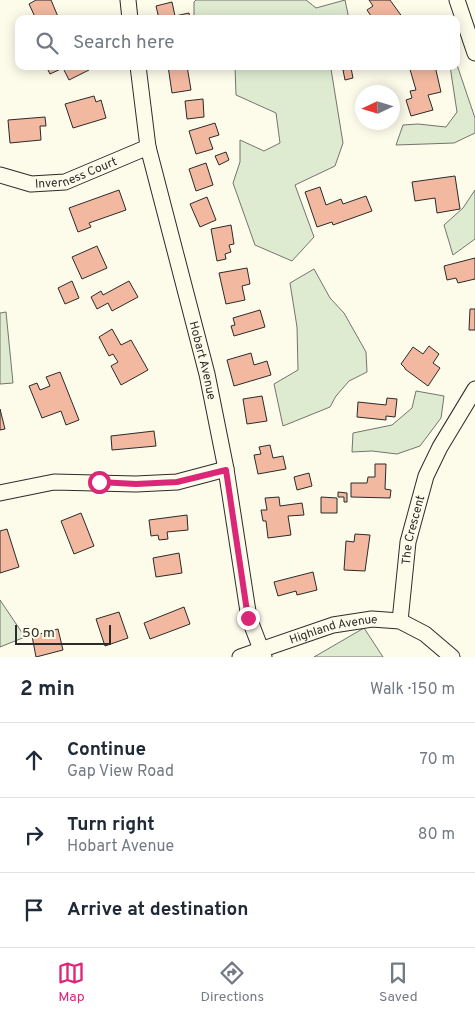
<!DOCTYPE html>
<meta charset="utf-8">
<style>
:root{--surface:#fff;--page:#f6f6f7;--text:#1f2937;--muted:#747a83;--line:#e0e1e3;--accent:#db2777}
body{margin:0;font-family:Overpass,sans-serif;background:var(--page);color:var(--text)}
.compass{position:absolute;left:355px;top:85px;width:45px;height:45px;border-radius:50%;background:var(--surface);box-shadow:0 2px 12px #0003;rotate:266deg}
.scale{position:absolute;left:15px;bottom:12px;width:96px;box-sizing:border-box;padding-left:5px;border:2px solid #2b2b2b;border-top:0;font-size:14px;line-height:18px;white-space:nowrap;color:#2b2b2b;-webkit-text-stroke:4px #fdfbea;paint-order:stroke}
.stop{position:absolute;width:15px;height:15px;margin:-11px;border:4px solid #db2777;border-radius:50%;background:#fff}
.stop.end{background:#db2777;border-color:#fff;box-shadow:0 1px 5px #0008}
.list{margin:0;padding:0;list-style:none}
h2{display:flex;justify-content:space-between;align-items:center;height:65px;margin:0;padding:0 20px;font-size:21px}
h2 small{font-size:16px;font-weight:400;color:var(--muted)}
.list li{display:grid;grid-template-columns:32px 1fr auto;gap:15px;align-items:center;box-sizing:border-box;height:75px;padding:0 20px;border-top:1px solid var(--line)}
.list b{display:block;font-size:19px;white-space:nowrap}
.list p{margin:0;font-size:16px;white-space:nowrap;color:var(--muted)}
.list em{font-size:16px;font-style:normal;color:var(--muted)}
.icon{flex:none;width:28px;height:28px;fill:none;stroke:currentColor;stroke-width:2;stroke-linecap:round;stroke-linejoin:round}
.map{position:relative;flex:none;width:475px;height:657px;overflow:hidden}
.search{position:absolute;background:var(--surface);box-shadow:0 2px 12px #0003;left:15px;right:15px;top:15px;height:55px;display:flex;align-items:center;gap:12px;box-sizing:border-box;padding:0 18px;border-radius:10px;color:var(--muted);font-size:19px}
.sheet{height:290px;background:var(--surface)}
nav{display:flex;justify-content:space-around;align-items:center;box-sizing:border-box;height:70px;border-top:1px solid var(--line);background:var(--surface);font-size:14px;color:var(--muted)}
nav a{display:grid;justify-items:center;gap:2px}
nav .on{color:var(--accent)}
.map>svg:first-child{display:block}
.green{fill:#deebd1;stroke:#74746e}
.building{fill:#f2b8a0;stroke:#2b2b2b}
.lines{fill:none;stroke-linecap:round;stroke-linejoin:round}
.minor-casing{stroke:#2b2b2b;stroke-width:17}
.minor{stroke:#fdfbea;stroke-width:15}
.route{stroke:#db2777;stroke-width:6}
.labels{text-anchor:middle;stroke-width:4;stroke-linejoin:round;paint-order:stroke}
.street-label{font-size:12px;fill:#2b2b2b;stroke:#fdfbea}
</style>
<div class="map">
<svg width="475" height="657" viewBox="0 0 475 657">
<rect width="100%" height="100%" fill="#fdfbea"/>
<path class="green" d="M196 0H306L316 8 345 0 349 19H194V2Z
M456 62 475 118V133L454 143 396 145 403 125 418 124 446 127 457 112 450 66H456Z
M235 66H335L331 69 343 143 335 166 295 185 314 237 292 261 255 245 233 183 240 162V140L264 151 280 143 276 113 236 95Z
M475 190V239L453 255 444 225 463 208Z
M314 269 330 298 344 313 366 352 367 372 349 381 336 396 330 407 283 426 274 384 298 370 297 327 290 283Z
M6 312 13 383 0 384V313Z
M416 391 444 396 441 418 420 446 397 454 372 451 352 452 353 433 392 425 412 408Z
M0 600 25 637 0 647Z
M364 628 383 657H314Z"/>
<path class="building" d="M36 0H51L59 19H36L29 4Z
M369 0H390L403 18 373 19 367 10 373 6Z
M172 2 175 16 189 13 190 19H159L156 6Z
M46 66H88L89 70 69 80 63 68 50 74Z
M168 66H187L191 90 172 93Z
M409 66H435L441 92 428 95 433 110 411 116 406 100 412 98 410 91 416 90Z
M351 68 353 78 345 80 343 70Z
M94 96 96 102 101 100 106 118 73 128 65 104Z
M203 99 204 117 187 119 185 101Z
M45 117 46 126H40L41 140 10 143 8 120Z
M215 123 219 135 209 138 213 149 196 154 189 131Z
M226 152 229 160 219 165 215 156Z
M206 163 213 185 196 191 189 169Z
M455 176 460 209 437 213 435 198 415 201 412 182Z
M320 187 326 205 341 199 343 204 366 196 372 211 333 225 332 222 317 227 305 192Z
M119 190 126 210 89 223 91 227 78 232 69 208Z
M207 197 216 220 200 227 190 204Z
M231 225 234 244 229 245 231 252 225 254 226 259 217 261 211 229Z
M97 246 107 268 82 279 72 257Z
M475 258V279L458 283 456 278 447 280 444 266Z
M247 268 250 284 242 286 245 300 226 304 219 273Z
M72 281 79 298 65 304 58 288Z
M129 281 138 297 112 311 108 303 97 309 91 297 101 291 103 295Z
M470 309H475V330H469Z
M260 310 265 327 234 336 231 326 235 325 233 318Z
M112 329 121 345 131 340 148 370 121 385 111 366 118 362 113 354 109 356 99 337Z
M429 346 439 354 433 363 440 368 428 386 405 369V368L401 364 413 347 423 354Z
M251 353 254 365 267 361 271 375 234 386 227 360Z
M60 372 79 420 66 425 61 411 42 418 29 386 37 383 40 390 50 386 46 377Z
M262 396 267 421 247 424 243 399Z
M387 398 397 399 395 417 386 416V420L357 417 358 402 386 405Z
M0 409 5 429 0 430Z
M154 431 156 446 112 450 111 436Z
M270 445 273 458 283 456 286 469 258 474 254 455 261 454 259 447Z
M375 464H386L385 489 391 490 390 498 351 497V483H367L368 477H375Z
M309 473 312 486 297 490 294 477Z
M338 492 347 493V502H344V497H338Z
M279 497 280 506 302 503 304 515 288 516 291 535 268 538 266 521H263L261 510H267L265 498Z
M321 497 337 498V513H321Z
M81 513 94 546 74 554 61 521Z
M187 515 188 530 167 532 168 539 159 540 158 535 151 536 149 520Z
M7 529 19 567 0 573V531Z
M355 534 370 535 365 571 344 570 346 541 354 542Z
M179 553 182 573 156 577 153 558Z
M313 572 317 590 297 595 296 591 278 596 274 582Z
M184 607 190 624 150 639 144 623Z
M119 612 128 638 105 646 96 619Z
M58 629 63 650 36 657 32 636Z"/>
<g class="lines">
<defs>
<g id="minor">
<path d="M128 0 130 19"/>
<path d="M457 0 475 53"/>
<path id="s1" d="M138 66 148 147 207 374 226 469 249 618 264 657"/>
<path id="s2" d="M0 175 31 184 65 182 148 147"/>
<path d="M0 493 54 482 136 484 177 482 226 469"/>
<path id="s3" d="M400 621 408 542 426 476 440 447 475 389"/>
<path id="s4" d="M240 657 333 625 372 619 400 621 425 634 452 657"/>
</g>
</defs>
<use href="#minor" class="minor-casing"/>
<use href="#minor" class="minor"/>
</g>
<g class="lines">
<path class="route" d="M99 482 136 484 177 482 226 470 248 618"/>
</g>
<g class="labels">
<g class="street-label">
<text dy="4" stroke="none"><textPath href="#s2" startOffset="79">Inverness Court</textPath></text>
<text dy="4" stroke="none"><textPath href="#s1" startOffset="302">Hobart Avenue</textPath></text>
<text dy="4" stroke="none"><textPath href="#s3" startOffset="92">The Crescent</textPath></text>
<text dy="4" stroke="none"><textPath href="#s4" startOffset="98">Highland Avenue</textPath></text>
</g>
</g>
</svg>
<svg class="compass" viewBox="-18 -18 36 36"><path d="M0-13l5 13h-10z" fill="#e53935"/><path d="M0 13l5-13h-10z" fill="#747a83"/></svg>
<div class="scale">50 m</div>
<div class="stop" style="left:99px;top:482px"></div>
<div class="stop end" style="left:248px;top:618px"></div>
<div class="search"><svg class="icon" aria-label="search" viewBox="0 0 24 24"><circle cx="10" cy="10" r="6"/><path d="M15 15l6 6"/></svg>Search here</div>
</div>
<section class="sheet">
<h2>2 min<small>Walk · 150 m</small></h2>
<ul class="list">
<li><svg class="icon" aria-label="ahead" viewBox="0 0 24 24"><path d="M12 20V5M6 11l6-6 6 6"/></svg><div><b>Continue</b><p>Gap View Road</p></div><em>70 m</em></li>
<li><svg class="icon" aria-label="right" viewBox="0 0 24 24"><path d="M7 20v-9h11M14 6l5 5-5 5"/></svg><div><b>Turn right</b><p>Hobart Avenue</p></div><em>80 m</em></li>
<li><svg class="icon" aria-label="arrive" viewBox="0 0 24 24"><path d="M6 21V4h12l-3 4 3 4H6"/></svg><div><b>Arrive at destination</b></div></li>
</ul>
</section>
<nav>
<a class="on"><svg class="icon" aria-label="map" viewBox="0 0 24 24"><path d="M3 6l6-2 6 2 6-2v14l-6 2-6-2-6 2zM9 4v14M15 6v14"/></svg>Map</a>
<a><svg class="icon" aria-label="directions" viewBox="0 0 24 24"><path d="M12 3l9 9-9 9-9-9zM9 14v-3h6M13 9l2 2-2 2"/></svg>Directions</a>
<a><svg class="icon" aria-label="saved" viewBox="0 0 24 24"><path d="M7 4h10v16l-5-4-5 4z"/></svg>Saved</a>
</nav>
